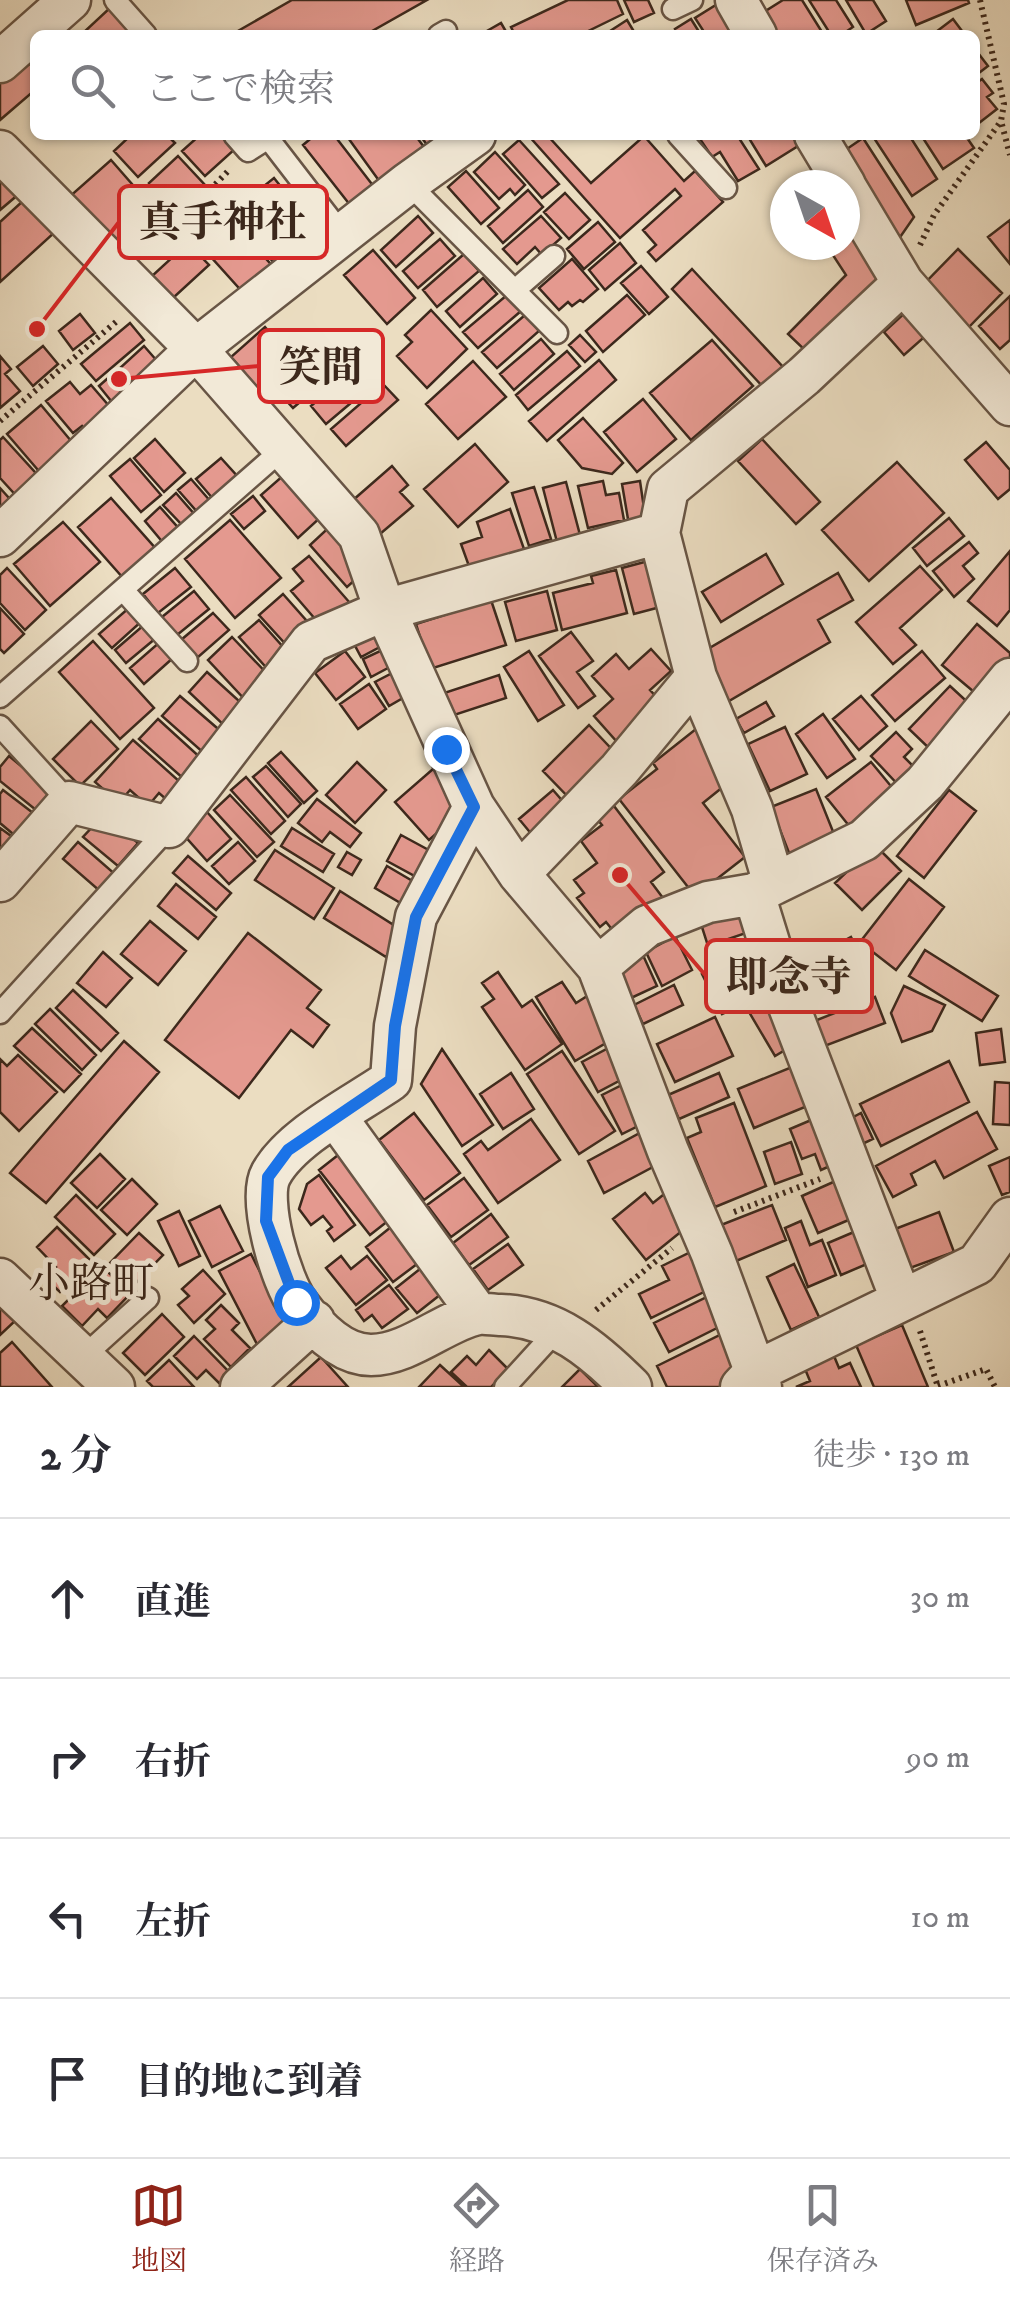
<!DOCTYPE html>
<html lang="ja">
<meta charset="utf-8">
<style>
:root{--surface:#fff;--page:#f2f2f3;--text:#2b2b33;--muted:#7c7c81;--line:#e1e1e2;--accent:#8f2418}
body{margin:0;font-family:"IM FELL DW Pica","Noto Serif JP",serif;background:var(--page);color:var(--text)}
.compass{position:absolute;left:770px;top:170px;width:90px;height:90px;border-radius:50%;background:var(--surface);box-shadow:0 2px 8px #0004;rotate:140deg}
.stop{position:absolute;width:30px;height:30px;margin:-22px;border:8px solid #1a73e8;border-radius:50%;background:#fff}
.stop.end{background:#1a73e8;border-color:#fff;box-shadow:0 2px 10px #0008}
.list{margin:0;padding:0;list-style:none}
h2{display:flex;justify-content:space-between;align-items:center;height:130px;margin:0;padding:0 40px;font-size:42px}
h2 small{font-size:32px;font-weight:400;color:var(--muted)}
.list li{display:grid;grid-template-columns:65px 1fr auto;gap:30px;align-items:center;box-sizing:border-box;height:160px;padding:0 40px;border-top:2px solid var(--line)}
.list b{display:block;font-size:38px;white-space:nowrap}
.list em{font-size:32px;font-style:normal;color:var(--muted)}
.icon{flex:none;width:55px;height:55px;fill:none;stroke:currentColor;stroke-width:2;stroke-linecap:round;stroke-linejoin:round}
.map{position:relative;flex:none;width:1010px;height:1387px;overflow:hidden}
.search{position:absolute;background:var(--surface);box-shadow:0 2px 8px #0004;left:30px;right:30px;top:30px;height:110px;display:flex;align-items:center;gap:25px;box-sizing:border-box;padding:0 35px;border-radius:15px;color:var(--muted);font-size:38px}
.sheet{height:770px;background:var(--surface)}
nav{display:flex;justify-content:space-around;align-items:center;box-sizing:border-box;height:140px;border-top:2px solid var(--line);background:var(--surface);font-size:28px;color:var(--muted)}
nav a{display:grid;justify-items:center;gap:5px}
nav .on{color:var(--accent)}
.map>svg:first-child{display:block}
.building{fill:#e4998f;stroke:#3c281c;stroke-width:2.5}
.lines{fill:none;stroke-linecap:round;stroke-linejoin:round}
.lane-casing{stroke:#685545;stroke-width:25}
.street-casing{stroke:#685545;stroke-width:45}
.path{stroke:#3c281c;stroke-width:6;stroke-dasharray:2.5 5;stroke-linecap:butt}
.lane{stroke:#f2e9d7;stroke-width:20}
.street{stroke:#f2e9d7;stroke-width:40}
.route{stroke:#1a73e8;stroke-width:12}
.labels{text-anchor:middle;stroke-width:10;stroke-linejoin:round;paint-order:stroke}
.neighbourhood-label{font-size:42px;fill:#3c281c;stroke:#f2e9d7}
.leader{fill:none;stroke:#d62828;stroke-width:4}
.callout-dot{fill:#d62828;stroke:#f2e9d7;stroke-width:4}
.callout{fill:#f2e9d7;stroke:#d62828;stroke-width:4}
.callout-label{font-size:42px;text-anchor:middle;font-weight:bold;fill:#3c281c}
</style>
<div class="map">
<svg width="1010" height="1387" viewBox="0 0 1010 1387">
<rect width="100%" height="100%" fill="#ebddc1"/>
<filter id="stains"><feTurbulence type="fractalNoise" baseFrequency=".002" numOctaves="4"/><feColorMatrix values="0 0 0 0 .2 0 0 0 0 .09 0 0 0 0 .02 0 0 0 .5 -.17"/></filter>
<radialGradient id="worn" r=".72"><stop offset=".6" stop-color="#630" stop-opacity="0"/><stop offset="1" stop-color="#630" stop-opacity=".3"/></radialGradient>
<path class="building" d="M292 0H427L365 35H231Z
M568 0H617L623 14 580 35H515L511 27Z
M624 0H648L654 13 634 22Z
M783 0H802L822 32 816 35H778L764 12Z
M809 0H836L853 27 841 35H831Z
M846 0H873L886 21 866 34Z
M906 0H968L969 3 916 25Z
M719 3 739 35H706L695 18Z
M112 6 138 35H85L83 33Z
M691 19 701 35H678L675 29Z
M953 19 965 35H932Z
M627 20 636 35H604Z
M501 23 508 35H480Z
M975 49 988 66 975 76Z
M27 61 35 70V90L0 120V83Z
M982 79 993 93 987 97 997 109 979 123 975 118V84Z
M131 135H167L175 143 138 177 114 151Z
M200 135H223L235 149 205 176 182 151Z
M315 135H334L378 192 354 210 303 145Z
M346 135H415L430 155 385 189Z
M420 135H443L434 155Z
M528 135H547L591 183 644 136 684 181 695 171 723 202 656 261 648 252 656 245 643 230 681 196 675 189 620 238Z
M737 135 759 169 738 181 720 152 712 157 698 136Z
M747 135H792L798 146 766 166Z
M872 135H909L937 179 912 196Z
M921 135H965L974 148 943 169Z
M863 138 914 217 896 243 838 155Z
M519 140 559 184 542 198 503 154Z
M495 152 525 185 515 195 510 189 499 199 474 172Z
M178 156 205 185 176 213 149 183Z
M111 160 159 215 115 253 68 198Z
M0 170 20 193 0 210Z
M466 171 499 208 481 224 448 187Z
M274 178 294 203 255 235 234 210Z
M528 190 543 207 503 243 488 226Z
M565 193 590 220 569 239 544 212Z
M25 199 55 232 0 282V222Z
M300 210 323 239 281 272 258 243Z
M418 216 433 233 396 267 381 250Z
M541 216 561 238 542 255 535 247 517 264 503 249Z
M231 220 277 271 247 297 201 246Z
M1010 220V264L988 237Z
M598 222 615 242 584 269 567 249Z
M852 226 882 275 809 354 788 334 846 275 827 246 845 245V231Z
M440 239 455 256 418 288 403 271Z
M188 243 209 265 173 298 152 276Z
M620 243 636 263 605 290 589 270Z
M958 249 1002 293 968 328 924 284Z
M373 250 415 298 387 324 344 275Z
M464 254 479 271 437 307 423 290Z
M572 259 598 289 583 302 580 300 572 306 568 302 559 310 539 288Z
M641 266 668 297 649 314 621 283Z
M692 269 784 368 764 388 672 289Z
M483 278 497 294 460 327 446 311Z
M507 295 521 311 478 348 463 332Z
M627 295 645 315 603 352 586 331Z
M1010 296V340L1000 349 979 326Z
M909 309 930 332 904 355 884 332Z
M431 310 467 349 427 388 397 356 412 342 405 335Z
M80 314 95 333 73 350 59 331Z
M525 315 539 331 497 368 482 352Z
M130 323 144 340 96 381 81 364Z
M265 327 295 362 261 392 231 357Z
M580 335 596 352 585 362 569 345Z
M335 337 352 358 293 408 275 388Z
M541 339 554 354 514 390 500 374Z
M712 340 753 386 691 440 650 393Z
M43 346 58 364 33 386 17 367Z
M144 346 165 370 140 391 120 368Z
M567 351 580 366 528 410 516 395Z
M0 356 11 369 5 374 20 391 0 408Z
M599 360 616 380 547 441 529 421Z
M473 361 506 397 458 439 426 404Z
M361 362 377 381 326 424 311 406Z
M116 371 138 397 120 412 99 386Z
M70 382 80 394 91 385 116 414 90 436 82 426 73 433 46 401Z
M383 384 398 400 346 446 331 429Z
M643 399 676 439 637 472 604 432Z
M41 405 77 448 44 477 7 434Z
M583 418 623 463 612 474 582 468 558 440Z
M3 437 43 481 21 501 0 478V440Z
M155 439 185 473 164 492 134 458Z
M762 439 820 502 796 524 738 461Z
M986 442 1010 470V489L998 499 965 460Z
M475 444 508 482 458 527 424 489Z
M221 458 239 478 214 500 196 479Z
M130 459 161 495 141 512 110 476Z
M897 462 944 513 869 581 822 530Z
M392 466 408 485 400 492 413 506 380 534 352 501Z
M285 474 322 516 298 538 261 495Z
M191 479 212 503 199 514 178 490Z
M603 481 606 495 619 493 624 520 588 528 578 486Z
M640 481 646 522 629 525 622 484Z
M566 482 580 535 557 542 543 488Z
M534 487 551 539 529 546 512 493Z
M0 488 17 507 0 522Z
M176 493 196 516 184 527 163 505Z
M253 496 265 511 244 529 231 514Z
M111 498 157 550 124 579 78 527Z
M160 507 181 531 165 545 145 521Z
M510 509 524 549 470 569 461 544 482 537 477 522Z
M949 518 964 536 927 566 913 548Z
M338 519 366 570 347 587 310 545Z
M230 520 281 578 235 618 185 559Z
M63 522 100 562 50 606 14 564Z
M969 542 978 553 963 566 974 579 954 597 933 571Z
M1010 551V610L997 626 968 601Z
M766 554 783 584 721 622 702 592Z
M309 556 350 603 322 627 291 591 303 581 293 569Z
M652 560 664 606 634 614 622 568Z
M920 566 942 590 900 628 916 645 893 664 856 622Z
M7 568 46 610 25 630 0 603V575Z
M175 568 191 587 158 613 143 594Z
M616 570 627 613 562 630 553 593 593 583 591 576Z
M838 573 853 600 818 620 830 642 729 701 701 653Z
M194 591 209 609 177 635 162 617Z
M547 591 557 630 516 641 505 602Z
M283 594 313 628 290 649 259 615Z
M491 600 506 645 430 669 416 624Z
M130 607 143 620 112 648 99 634Z
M0 608 24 634 4 653 0 649Z
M213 613 229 630 197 658 181 640Z
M259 620 292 657 272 674 239 637Z
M145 624 156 638 126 663 115 650Z
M385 624 393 640 361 657 353 642Z
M977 624 1010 653V663L980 697 942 665Z
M571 632 593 661 577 672 595 696 578 708 539 656Z
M232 637 274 681 249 704 208 660Z
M93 641 154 708 120 739 59 672Z
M161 641 174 657 144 684 130 668Z
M393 645 401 661 371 677 363 659Z
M651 649 671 671 650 690 662 703 618 743 594 716 613 699 592 676 616 654 629 669Z
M345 651 365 677 336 700 315 673Z
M529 651 564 705 538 721 504 667Z
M922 651 945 678 895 721 872 695Z
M402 668 415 691 389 706 375 682Z
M207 672 249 710 230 731 189 692Z
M499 675 506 698 445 718 438 695Z
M369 684 386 709 358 729 340 704Z
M950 686 975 709 933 752 909 729Z
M180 696 224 734 206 755 162 716Z
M861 696 887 726 859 750 833 719Z
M766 702 774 716 744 733 736 719Z
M823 714 855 759 827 778 796 734Z
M158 719 203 760 185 780 139 739Z
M91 721 118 749 80 786 53 759Z
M589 725 621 759 575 804 543 771Z
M785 727 807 774 770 791 748 744Z
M696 729 734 778 703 803 745 857 695 896 619 799 657 769 653 763Z
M896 732 912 749 904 757 921 774 904 791 871 756Z
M133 740 189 790 174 806 159 793 148 806 130 790 119 803 95 782Z
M281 752 317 791 304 803 268 763Z
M9 756 51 791 36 810 0 781V767Z
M357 762 386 790 355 823 326 795Z
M871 762 895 791 850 827 826 797Z
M266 766 301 804 288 817 253 777Z
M433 769 467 807 429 840 395 802Z
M246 777 285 821 271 834 231 790Z
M816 789 838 844 793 863 771 807Z
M3 790 37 816 19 839 0 823V794Z
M553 790 572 812 538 842 519 819Z
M949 790 976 811 924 878 897 856Z
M230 795 274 842 257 857 214 810Z
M317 799 361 833 350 847 330 832 322 842 298 823Z
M614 806 664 872 651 882 666 902 619 938 606 922 600 927 577 898 584 893 574 880 597 863 581 841 602 825 597 819Z
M207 812 231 839 207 861 183 834Z
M97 822 117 825 138 843 118 866 83 837Z
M0 828 18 841 0 859Z
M292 828 334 854 323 872 281 846Z
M401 835 436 854 422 880 387 861Z
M78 842 116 875 101 892 63 859Z
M238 842 255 861 229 884 212 866Z
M875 845 901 871 862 910 835 883Z
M275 850 334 888 314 919 255 880Z
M347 852 361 860 352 875 338 867Z
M188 856 231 893 216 910 173 873Z
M387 866 421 886 409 908 375 888Z
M909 879 944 907 896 970 860 942Z
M176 884 216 917 198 939 158 906Z
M340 891 403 931 386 957 324 918Z
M739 911 746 933 708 946 701 924Z
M150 921 186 951 158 985 121 954Z
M248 933 321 990 307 1008 329 1025 313 1047 291 1030 239 1098 165 1040Z
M675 936 692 970 662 986 646 952Z
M851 937 872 975 812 1010 790 970Z
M753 949 773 990 722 1014 702 974Z
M925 950 998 996 982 1021 909 976Z
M103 952 132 978 106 1007 77 983Z
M642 953 657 986 631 998 616 965Z
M498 972 522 1007 532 1000 562 1044 525 1070 482 1007 494 999 482 983Z
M562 982 576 1003 592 993 618 1036 575 1061 536 997Z
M674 985 683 1005 643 1024 634 1005Z
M904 986 945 1005 932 1031 902 1042 891 1013Z
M73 990 118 1033 101 1051 56 1008Z
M875 997 885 1023 822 1047 812 1022Z
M774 998 800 1041 775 1056 749 1012Z
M50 1009 96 1055 82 1070 35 1024Z
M715 1017 733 1056 675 1082 657 1044Z
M32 1028 81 1074 64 1092 14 1046Z
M1001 1029 1005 1062 980 1065 976 1033Z
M124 1041 159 1072 46 1203 10 1173Z
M618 1043 634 1073 598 1092 582 1062Z
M442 1049 493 1125 462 1146 421 1084Z
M562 1051 615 1131 579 1154 527 1074Z
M18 1055 57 1092 19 1131 0 1112V1059L7 1066Z
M949 1061 969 1102 881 1146 860 1104Z
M802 1063 817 1102 754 1128 738 1089Z
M511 1073 534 1109 503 1129 480 1094Z
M719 1073 729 1097 679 1119 668 1095Z
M632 1080 652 1119 622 1134 602 1095Z
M995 1082 1010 1083V1125L993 1124Z
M734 1103 766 1186 715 1207 687 1138 701 1132 696 1118Z
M977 1112 997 1149 944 1178 935 1161 911 1174 916 1185 893 1197 876 1166Z
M414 1113 460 1173 424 1200 379 1140Z
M861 1113 873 1139 858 1146 846 1121Z
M823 1115 841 1161 821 1170 815 1154 802 1159 790 1129Z
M531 1119 560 1160 498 1203 464 1154 481 1141 488 1150Z
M649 1128 666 1160 604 1193 588 1161Z
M791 1142 802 1174 775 1184 764 1152Z
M347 1148 398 1213 370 1235 319 1170Z
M100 1154 125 1179 97 1208 71 1183Z
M1010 1157V1192L1002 1195 989 1166Z
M319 1175 355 1225 334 1241 327 1231 332 1227 323 1216 311 1225 299 1209 307 1184Z
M849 1175 865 1213 818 1233 802 1196Z
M464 1178 488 1210 451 1237 427 1205Z
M132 1179 157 1204 127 1235 101 1210Z
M668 1191 693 1222 646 1260 613 1219 645 1193 653 1203Z
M76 1195 115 1234 94 1255 55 1217Z
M772 1205 786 1240 736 1261 721 1225Z
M220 1206 243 1251 212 1267 189 1221Z
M179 1211 200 1256 179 1266 158 1221Z
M939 1212 954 1252 910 1268 895 1229Z
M491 1214 508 1237 469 1265 453 1243Z
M401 1219 429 1255 393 1282 366 1247Z
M801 1221 810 1245 822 1240 836 1275 808 1287 785 1228Z
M868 1226 881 1258 841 1275 828 1243Z
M57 1227 91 1261 60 1292 45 1278 56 1267 37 1247Z
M139 1233 163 1255 131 1288 108 1265Z
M508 1244 523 1265 488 1290 473 1269Z
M701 1247 720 1284 651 1318 639 1294 669 1280 662 1266Z
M251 1254 290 1331 259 1348 219 1271Z
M341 1256 351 1269 367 1256 387 1280 356 1305 326 1268Z
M430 1261 450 1287 417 1313 396 1288Z
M794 1264 819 1317 791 1330 767 1277Z
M102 1266 130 1294 107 1318 98 1309 82 1326 62 1306Z
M203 1270 225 1294 194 1323 178 1305 189 1296 182 1289Z
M389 1285 408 1309 382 1328 372 1315 364 1321 356 1310Z
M715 1293 729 1322 669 1352 654 1323Z
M0 1303 16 1320 0 1335Z
M221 1305 239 1323 232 1330 250 1348 231 1367 204 1339 215 1329 206 1320Z
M162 1314 184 1337 145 1375 123 1353Z
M902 1325 928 1387H874L856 1345Z
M728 1331 749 1374 723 1387H667L657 1366Z
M194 1336 231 1374 220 1384 206 1370 197 1379 174 1356Z
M12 1342 52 1387H0V1353Z
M489 1350 508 1369 491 1387H467L451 1372 467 1356 476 1365Z
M834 1356 839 1368 850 1363 861 1387H796L810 1381 805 1369Z
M321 1357 348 1387H288Z
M169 1360 194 1387H153L147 1381Z
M440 1365 464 1387H419Z
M580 1369 598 1387H562Z"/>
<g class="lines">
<defs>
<path id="lane" d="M115 0 146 35
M673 9 692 0
M439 35 446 31
M234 135 248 151 273 135
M678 135 726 188
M268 138 342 234
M408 183 557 333
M515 290 554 256
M123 590 187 661
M0 697 285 447
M0 726 69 802
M0 1013 169 827
M83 1357 148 1298
M505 1387 558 1329"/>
<path id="street" d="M736 0 756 35
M0 62 70 0
M815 135 845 185
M0 151 196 349 359 535 385 610 474 807 519 874 598 967 668 1151 712 1254 761 1387
M845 186 903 283 1010 405
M0 536 196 349 408 183 475 135
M474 807 416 917 395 1026 391 1080C355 1105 292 1136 271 1174 257 1199 281 1282 298 1304 315 1327 341 1355 371 1355 409 1355 446 1320 478 1314 485 1313 494 1315 501 1315 555 1317 594 1350 631 1387
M519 874 619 770 696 677
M0 881 69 802 169 827 311 642 385 610 659 533
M774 884 864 840 925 783 1010 679
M598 967 647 926 708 902 754 894
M336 1117 478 1314
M0 1279 114 1387
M901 1299 788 1004 754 894 774 884 752 809 696 677 659 533 668 489 804 376 903 283
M241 1387 314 1321
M741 1387 755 1372 977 1264 1010 1218"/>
</defs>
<use href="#lane" class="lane-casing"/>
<use href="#street" class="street-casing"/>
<path class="path" d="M980 0 1004 104 1001 121 1010 155
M920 245 934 215 1001 121
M148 255 229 170
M0 421 117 321
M734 1212 820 1179
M596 1310 672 1248
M920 1331 938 1387
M938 1386 986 1369 995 1387"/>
<use href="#lane" class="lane"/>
<use href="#street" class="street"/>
</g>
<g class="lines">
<path class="route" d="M296 1302 266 1221 268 1177 288 1150 391 1080 395 1026 416 917 474 807 446 749"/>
</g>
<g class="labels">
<g class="neighbourhood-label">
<text x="91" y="1297">小路町</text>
</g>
</g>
<path class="leader" d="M37 329L119 222M119 379L259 366M620 875L706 976"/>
<g class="callout-dot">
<circle cx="37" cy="329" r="10"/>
<circle cx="119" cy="379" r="10"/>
<circle cx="620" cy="875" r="10"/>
</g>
<g class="callout">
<rect x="119" y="186" width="208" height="72" rx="10"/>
<rect x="259" y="330" width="124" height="72" rx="10"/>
<rect x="706" y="940" width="166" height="72" rx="10"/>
</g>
<g class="callout-label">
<text x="223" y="236">真手神社</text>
<text x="321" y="381">笑間</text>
<text x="789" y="991">即念寺</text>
</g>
<rect width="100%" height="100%" filter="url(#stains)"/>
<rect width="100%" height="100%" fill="url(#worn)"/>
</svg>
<svg class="compass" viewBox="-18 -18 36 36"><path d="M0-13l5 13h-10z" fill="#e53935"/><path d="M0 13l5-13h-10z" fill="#7c7c81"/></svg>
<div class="stop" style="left:296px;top:1302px"></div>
<div class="stop end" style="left:446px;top:749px"></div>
<div class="search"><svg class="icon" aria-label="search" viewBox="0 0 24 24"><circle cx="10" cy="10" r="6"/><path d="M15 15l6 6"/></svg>ここで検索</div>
</div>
<section class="sheet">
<h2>2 分<small>徒歩 · 130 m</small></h2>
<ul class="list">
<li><svg class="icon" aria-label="ahead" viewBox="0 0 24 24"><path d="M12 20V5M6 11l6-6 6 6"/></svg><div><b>直進</b></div><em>30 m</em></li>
<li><svg class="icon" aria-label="right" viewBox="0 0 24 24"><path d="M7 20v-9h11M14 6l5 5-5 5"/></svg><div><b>右折</b></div><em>90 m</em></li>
<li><svg class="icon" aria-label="left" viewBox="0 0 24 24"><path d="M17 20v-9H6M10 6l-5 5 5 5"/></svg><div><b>左折</b></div><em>10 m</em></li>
<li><svg class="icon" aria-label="arrive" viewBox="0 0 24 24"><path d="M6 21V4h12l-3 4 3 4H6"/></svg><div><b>目的地に到着</b></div></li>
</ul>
</section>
<nav>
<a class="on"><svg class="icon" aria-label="map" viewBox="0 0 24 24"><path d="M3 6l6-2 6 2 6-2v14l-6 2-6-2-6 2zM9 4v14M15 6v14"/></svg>地図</a>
<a><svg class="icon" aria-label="directions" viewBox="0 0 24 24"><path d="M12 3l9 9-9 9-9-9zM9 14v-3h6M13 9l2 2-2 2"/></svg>経路</a>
<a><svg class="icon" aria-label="saved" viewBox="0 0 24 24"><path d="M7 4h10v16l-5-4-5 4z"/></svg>保存済み</a>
</nav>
